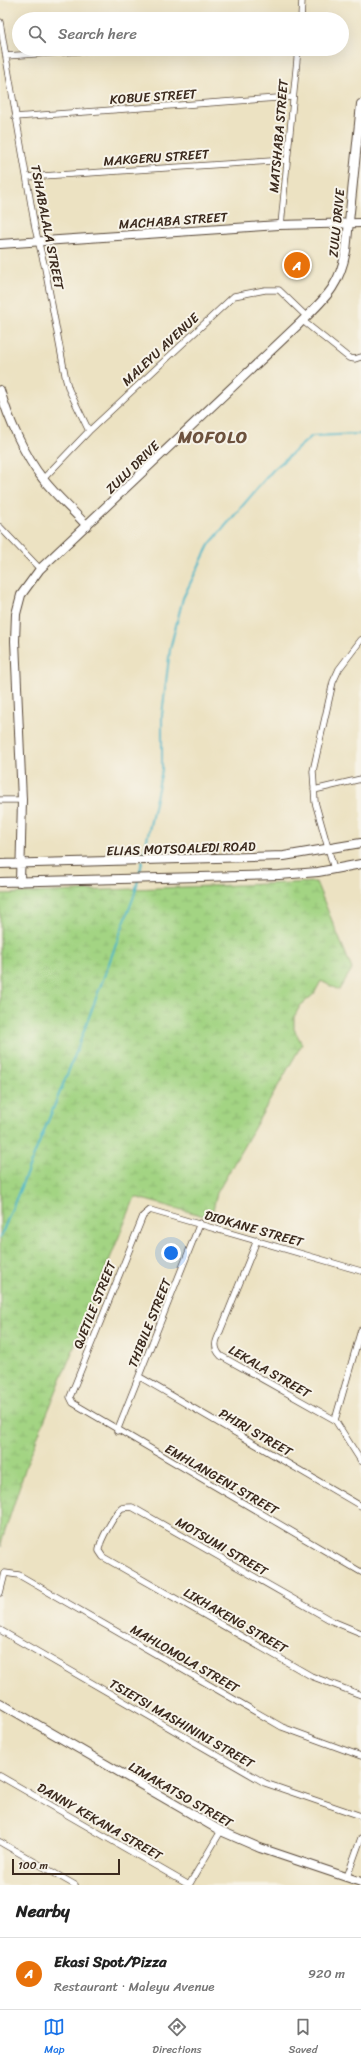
<!DOCTYPE html>
<meta charset="utf-8">
<style>
:root{--surface:#fff;--page:#f2f2f2;--text:#222;--muted:#767676;--line:#e0e0e0;--accent:#1a73e8}
body{margin:0;font-family:Sriracha,sans-serif;background:var(--page);color:var(--text)}
.scale{position:absolute;left:12px;bottom:10px;width:108px;box-sizing:border-box;padding-left:4px;border:2px solid #3b2a1e;border-top:0;font-size:11px;line-height:14px;white-space:nowrap;color:#3b2a1e;-webkit-text-stroke:3px #f7f3e8;paint-order:stroke}
.you{position:absolute;left:171px;top:1253px;width:14px;height:14px;margin:-10px;border:3px solid #fff;border-radius:50%;background:#1a73e8;box-shadow:0 0 0 6px #1a73e833}
.badge{display:grid;place-items:center;width:26px;height:26px;border-radius:50%;background:var(--accent);color:#fff;font-size:13px;font-weight:700}
.pin{position:absolute;translate:-50% -50%;border:2px solid #fff;box-shadow:0 1px 4px #0006}
.list{margin:0;padding:0;list-style:none}
h2{display:flex;justify-content:space-between;align-items:center;height:52px;margin:0;padding:0 16px;font-size:17px}
h2 small{font-size:13px;font-weight:400;color:var(--muted)}
.list li{display:grid;grid-template-columns:26px 1fr auto;gap:12px;align-items:center;box-sizing:border-box;height:72px;padding:0 16px;border-top:1px solid var(--line)}
.list b{display:block;font-size:15px;white-space:nowrap}
.list p{margin:0;font-size:13px;white-space:nowrap;color:var(--muted)}
.list em{font-size:13px;font-style:normal;color:var(--muted)}
.icon{flex:none;width:22px;height:22px;fill:none;stroke:currentColor;stroke-width:2;stroke-linecap:round;stroke-linejoin:round}
.map{position:relative;flex:none;width:361px;height:1885px;overflow:hidden}
.search{position:absolute;background:var(--surface);box-shadow:0 4px 16px #0002;left:12px;right:12px;top:12px;height:44px;display:flex;align-items:center;gap:10px;box-sizing:border-box;padding:0 14px;border-radius:22px;color:var(--muted);font-size:15px}
.sheet{height:124px;background:var(--surface)}
nav{display:flex;justify-content:space-around;align-items:center;box-sizing:border-box;height:56px;border-top:1px solid var(--line);background:var(--surface);font-size:11px;color:var(--muted)}
nav a{display:grid;justify-items:center;gap:2px}
nav .on{color:var(--accent)}
.map>svg:first-child{display:block}
.wetland{fill:url(#wetland-marsh);stroke:#6f7f50}
.lines{fill:none;stroke-linecap:round;stroke-linejoin:round}
.stream{stroke:#4cb7c9;stroke-width:2}
.street-casing{stroke:#564637;stroke-width:7}
.secondary-casing{stroke:#564637;stroke-width:10}
.street{stroke:#fff;stroke-width:5.5}
.secondary{stroke:#fff;stroke-width:8}
.labels{text-anchor:middle;stroke-width:4;stroke-linejoin:round;paint-order:stroke}
.street-label{font-size:13px;fill:#3b2a1e;stroke:#f7f3e8}
.district-label{font-size:17px;font-weight:bold;letter-spacing:1px;fill:#6d523e;stroke:#f7f3e8}
</style>
<div class="map">
<svg width="361" height="1885" viewBox="0 0 361 1885">
<defs>
<pattern id="wetland-marsh" width="20" height="14" patternUnits="userSpaceOnUse"><rect width="20" height="14" fill="#a3d483"/><path d="M1 5h8M5 5V1M11 12h8M15 12V8" fill="none" stroke="#8db671"/></pattern>
</defs>
<rect width="100%" height="100%" fill="#f7f3e8"/>
<filter id="ink" filterUnits="userSpaceOnUse"><feTurbulence type="fractalNoise" baseFrequency=".025" numOctaves="2"/><feDisplacementMap in="SourceGraphic" scale="8" xChannelSelector="R" yChannelSelector="G"/><feConvolveMatrix kernelMatrix="1 2 1 2 8 2 1 2 1" color-interpolation-filters="sRGB"/></filter>
<filter id="wash" filterUnits="userSpaceOnUse"><feTurbulence type="fractalNoise" baseFrequency=".012" numOctaves="4" result="noise"/><feDisplacementMap in="SourceGraphic" scale="16" xChannelSelector="R" yChannelSelector="G"/><feGaussianBlur stdDeviation="0.9" result="paint"/><feColorMatrix in="noise" values="0 0 0 0 0 0 0 0 0 0 0 0 0 0 0 0 0 1.4 0 .05"/><feComposite in="paint" operator="in"/></filter>
<g filter="url(#wash)">
<rect width="100%" height="100%" fill="#ece2c2"/>
<path class="wetland" d="M316 882 352 969 339 990 321 981 314 994 300 1006 294 1017V1029L302 1044 217 1193 211 1218 135 1197 27 1463 0 1547V894Z"/>
<g class="lines">
<path class="stream" d="M143 858 162 770V715L170 649 183 598 209 545 273 470 312 436 361 434
M139 876 142 862
M0 1238 73 1060 134 896 138 880"/>
</g>
</g>
<g filter="url(#ink)">
<g class="lines">
<defs>
<path id="street" d="M301 19 302 0
M0 22 35 228 45 268 66 380 69 390 89 431
M6 56 108 49
M15 117 292 97
M27 177 286 160
M281 225 298 49
M303 321 349 358 355 359 361 357
M43 479 89 431 234 296 265 290H279L306 316
M0 527 40 569
M314 790 361 779
M0 800H22
M334 869 315 802 313 771 333 682 339 669 361 640
M257 1240 217 1339C214 1346 216 1351 221 1356L335 1420 361 1461
M361 1271 150 1210 143 1216 70 1397 73 1403 361 1572
M140 1377 361 1506
M335 1420 361 1330
M117 1431 200 1223
M0 1593 5 1573 19 1575 282 1727 361 1756
M0 1630 265 1783 361 1816
M361 1633 332 1621 132 1507C129 1507 126 1507 122 1508 116 1512 98 1543 99 1551L103 1557 311 1676 361 1695
M0 1776 189 1885 221 1831
M0 1842 75 1885
M347 1877 361 1838"/>
<path id="secondary" d="M0 244 279 225 361 223
M0 390C8 418 25 457 43 479 56 496 73 510 87 526
M0 864 284 856 361 843
M0 882 279 875 318 872 361 864
M20 882 22 800 15 641 16 614 21 595 40 569 299 324C325 298 339 288 346 251L361 104
M0 1703 221 1831 260 1848 361 1882"/>
</defs>
<use href="#street" class="street-casing"/>
<use href="#secondary" class="secondary-casing"/>
<use href="#street" class="street"/>
<use href="#secondary" class="secondary"/>
</g>
</g>
<g class="labels">
<g class="street-label">
<text transform="translate(153 96) rotate(-4)" y="5">KOBUE STREET</text>
<text transform="translate(278 136) rotate(-85)" y="5">MATSHABA STREET</text>
<text transform="translate(156 157) rotate(-4)" y="5">MAKGERU STREET</text>
<text transform="translate(173 220) rotate(-4)" y="5">MACHABA STREET</text>
<text transform="translate(336 223) rotate(-84)" y="5">ZULU DRIVE</text>
<text transform="translate(48 227) rotate(79)" y="5">TSHABALALA STREET</text>
<text transform="translate(160 349) rotate(-43)" y="5">MALEYU AVENUE</text>
<text transform="translate(132 467) rotate(-44)" y="5">ZULU DRIVE</text>
<text transform="translate(181 848) rotate(-2)" y="5">ELIAS MOTSOALEDI ROAD</text>
<text transform="translate(254 1228) rotate(16)" y="5">DIOKANE STREET</text>
<text transform="translate(94 1305) rotate(-68)" y="5">QJETILE STREET</text>
<text transform="translate(149 1323) rotate(-68)" y="5">THIBILE STREET</text>
<text transform="translate(270 1371) rotate(30)" y="5">LEKALA STREET</text>
<text transform="translate(256 1432) rotate(30)" y="5">PHIRI STREET</text>
<text transform="translate(222 1479) rotate(30)" y="5">EMHLANGENI STREET</text>
<text transform="translate(222 1546) rotate(30)" y="5">MOTSUMI STREET</text>
<text transform="translate(236 1620) rotate(30)" y="5">LIKHAKENG STREET</text>
<text transform="translate(185 1658) rotate(30)" y="5">MAHLOMOLA STREET</text>
<text transform="translate(182 1723) rotate(30)" y="5">TSIETSI MASHININI STREET</text>
<text transform="translate(181 1794) rotate(30)" y="5">LIMAKATSO STREET</text>
<text transform="translate(100 1821) rotate(30)" y="5">DANNY KEKANA STREET</text>
</g>
<g class="district-label">
<text x="213" y="443">MOFOLO</text>
</g>
</g>
</svg>
<div class="scale">100 m</div>
<div class="you"></div>
<div class="pin badge" style="left:297px;top:265px;background:#e8710a">A</div>
<div class="search"><svg class="icon" aria-label="search" viewBox="0 0 24 24"><circle cx="10" cy="10" r="6"/><path d="M15 15l6 6"/></svg>Search here</div>
</div>
<section class="sheet">
<h2>Nearby<small></small></h2>
<ul class="list">
<li><span class="badge" style="background:#e8710a">A</span><div><b>Ekasi Spot/Pizza</b><p>Restaurant · Maleyu Avenue</p></div><em>920 m</em></li>
</ul>
</section>
<nav>
<a class="on"><svg class="icon" aria-label="map" viewBox="0 0 24 24"><path d="M3 6l6-2 6 2 6-2v14l-6 2-6-2-6 2zM9 4v14M15 6v14"/></svg>Map</a>
<a><svg class="icon" aria-label="directions" viewBox="0 0 24 24"><path d="M12 3l9 9-9 9-9-9zM9 14v-3h6M13 9l2 2-2 2"/></svg>Directions</a>
<a><svg class="icon" aria-label="saved" viewBox="0 0 24 24"><path d="M7 4h10v16l-5-4-5 4z"/></svg>Saved</a>
</nav>
